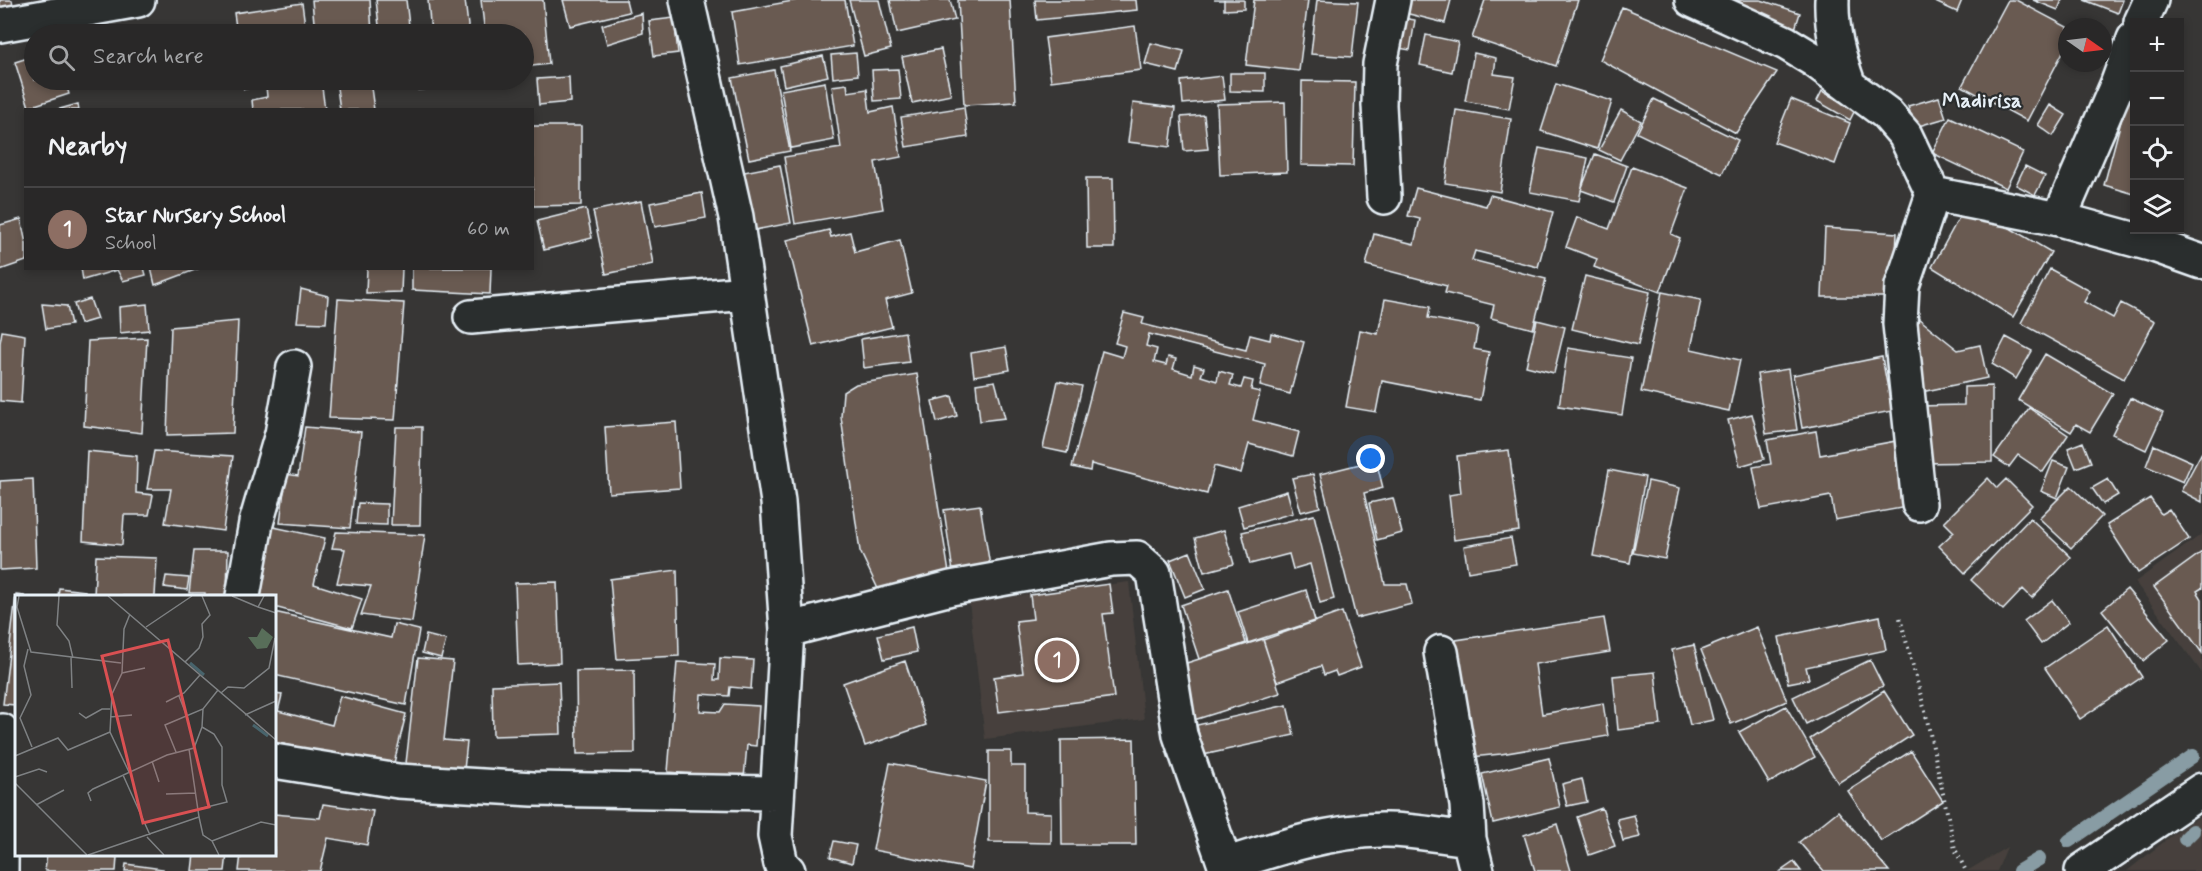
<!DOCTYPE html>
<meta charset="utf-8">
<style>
:root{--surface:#292828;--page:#313030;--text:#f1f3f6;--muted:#a5a6a8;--line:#454445;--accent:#ff9aa2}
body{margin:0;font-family:Mynerve,sans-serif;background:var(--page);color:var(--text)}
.controls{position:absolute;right:18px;top:18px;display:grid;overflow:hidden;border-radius:0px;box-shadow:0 3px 9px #0003}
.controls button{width:54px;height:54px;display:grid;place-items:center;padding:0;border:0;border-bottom:2px solid var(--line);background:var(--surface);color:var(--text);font:30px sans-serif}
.compass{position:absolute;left:2058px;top:18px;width:54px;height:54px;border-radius:50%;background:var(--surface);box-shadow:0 3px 9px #0003;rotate:104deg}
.you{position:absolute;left:1371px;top:459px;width:21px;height:21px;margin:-15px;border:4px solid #fff;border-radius:50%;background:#1a73e8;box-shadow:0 0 0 9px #1a73e833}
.badge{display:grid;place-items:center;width:39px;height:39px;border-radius:50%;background:var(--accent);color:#fff;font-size:20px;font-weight:700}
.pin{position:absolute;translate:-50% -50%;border:3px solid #fff;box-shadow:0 2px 6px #0006}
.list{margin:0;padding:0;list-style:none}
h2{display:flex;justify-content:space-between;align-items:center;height:78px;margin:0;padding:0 24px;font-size:26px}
h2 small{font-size:20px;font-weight:400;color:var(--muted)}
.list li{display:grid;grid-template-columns:39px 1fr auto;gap:18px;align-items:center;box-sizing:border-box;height:84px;padding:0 24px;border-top:2px solid var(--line)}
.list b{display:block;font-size:22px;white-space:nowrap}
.list p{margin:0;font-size:20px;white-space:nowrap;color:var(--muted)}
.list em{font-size:20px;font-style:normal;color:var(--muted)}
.icon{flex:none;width:33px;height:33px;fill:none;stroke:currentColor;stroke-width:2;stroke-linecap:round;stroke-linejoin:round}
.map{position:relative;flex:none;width:2202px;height:871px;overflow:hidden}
.search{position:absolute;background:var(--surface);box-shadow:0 3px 9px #0003;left:24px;top:24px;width:510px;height:66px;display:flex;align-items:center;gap:15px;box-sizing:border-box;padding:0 21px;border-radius:33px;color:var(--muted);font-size:22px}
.panel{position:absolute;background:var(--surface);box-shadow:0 3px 9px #0003;left:24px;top:108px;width:510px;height:162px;border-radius:0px}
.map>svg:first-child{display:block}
.built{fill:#46413d}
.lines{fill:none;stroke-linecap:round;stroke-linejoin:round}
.stream{stroke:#889ca4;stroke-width:14}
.building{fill:#695a51;stroke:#e8f1f8;stroke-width:1.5}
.street-casing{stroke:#e8f1f8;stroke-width:38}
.secondary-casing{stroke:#e8f1f8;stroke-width:38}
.path{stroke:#e8f1f8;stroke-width:4;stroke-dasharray:1.5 4.5;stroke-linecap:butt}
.street{stroke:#2a2d2e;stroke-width:33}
.secondary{stroke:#2a2d2e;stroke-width:33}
.labels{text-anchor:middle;stroke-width:4.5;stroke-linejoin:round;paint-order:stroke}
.quarter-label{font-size:21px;font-weight:bold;fill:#e8f1f8;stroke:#2a2d2e}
.inset-river{fill:none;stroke:#48646c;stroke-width:3}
.inset-road{fill:none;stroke:#7e8183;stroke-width:1.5}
.view{fill:#da5052;fill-opacity:0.15;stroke:#da5052;stroke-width:3}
.inset-edge{fill:none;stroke:#e8f1f8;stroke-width:3}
</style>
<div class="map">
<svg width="2202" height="871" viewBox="0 0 2202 871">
<rect width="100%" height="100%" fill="#373635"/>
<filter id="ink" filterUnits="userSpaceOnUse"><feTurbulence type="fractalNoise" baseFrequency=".0167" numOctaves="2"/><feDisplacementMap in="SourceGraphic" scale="12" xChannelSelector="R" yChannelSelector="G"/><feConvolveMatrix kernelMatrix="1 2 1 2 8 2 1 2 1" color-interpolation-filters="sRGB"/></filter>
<g filter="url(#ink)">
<path class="built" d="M2202 534V673L2135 582Z
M1129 582 1144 719 985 739 969 602Z
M2202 815V871H2127L2180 829Z
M2007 847 1997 871H1967Z"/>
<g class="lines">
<path class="stream" d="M2185 839 2193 831
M2069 841 2193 756
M2019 871 2039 859"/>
</g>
<path class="building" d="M0 0H12L15 14 0 17Z
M312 0H370L372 34H315Z
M376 0H406L410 34H380Z
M428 0H465L469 34H431Z
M481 0H543L549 64 524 67V34H485Z
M563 0H626L629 12 570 26Z
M798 0H845L853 46 740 65 732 12Z
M849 0H879L891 49 864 56Z
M890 0H950L955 20 897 33Z
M958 0H1010L1016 102 964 105Z
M1035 0H1136L1137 10 1037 20Z
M1214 0H1244V9L1224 10V0Z
M1254 0H1308L1299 71 1246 65Z
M1317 0 1358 2 1352 57 1311 54Z
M1409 0H1451L1445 23 1405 13Z
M1485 0H1578L1556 66 1472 38Z
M1716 0H1761L1800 13 1795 29Z
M1931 0H1962L1957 12Z
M2008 0H2016L2067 27V44L2027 121 1962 86Z
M2033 0H2062L2058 10Z
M2084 0H2123L2118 13Z
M302 3 306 33 237 34 234 13Z
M1622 7 1777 72 1736 133 1600 60Z
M642 13 643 33 607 44 602 25Z
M1392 16 1415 20 1410 50 1386 46Z
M674 18 678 53 654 56 649 21Z
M1135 26 1141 70 1051 81 1045 38Z
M1426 35 1458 42 1452 72 1420 65Z
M1151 43 1184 51 1178 72 1145 64Z
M941 49 951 95 912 103 902 57Z
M856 53 858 75 833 78 831 55Z
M1474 53 1496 58 1494 74 1515 77 1509 109 1465 101Z
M34 56V80H65L69 94 29 107 15 62Z
M823 56 828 76 784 86 780 66Z
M898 69 901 99 874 101 872 70Z
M774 70 790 151 749 159 732 78Z
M1230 73H1265V92L1230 91Z
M1222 76 1225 100 1183 104 1181 81Z
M2133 76 2134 77V194L2104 185Z
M569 77 570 102 539 105 537 79Z
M242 80H321L325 110H253L252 100 267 97 266 86 244 89Z
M336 80H370L374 110H340Z
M417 80H463V86L418 90Z
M1302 81 1355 82 1353 166 1301 165Z
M825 82 834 140 791 148 781 90Z
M847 84 848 92 867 89 870 112 893 107 901 157 875 162 883 209 795 224 784 157 841 148 832 86Z
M1556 84 1612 101 1597 149 1541 131Z
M1822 91 1855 110 1850 120 1817 101Z
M1939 97 1946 118 1915 127 1908 106Z
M1654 99 1738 140 1722 174 1637 133Z
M1791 99 1850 123 1835 164 1774 142Z
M1285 102 1287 172 1220 175 1217 104Z
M1133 103 1175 108 1170 147 1128 142Z
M78 104 79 110H56Z
M2050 105 2066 115 2053 136 2038 125Z
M964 107 968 137 906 147 901 117Z
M1456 110 1511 119 1500 192 1445 183Z
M1621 110 1641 121 1620 160 1599 150Z
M1204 115 1208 149 1184 151 1181 117Z
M1950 117 2023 152 2006 188 1932 153Z
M532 126H581V205L533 206Z
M1539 148 1588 158 1579 201 1530 192Z
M1595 154 1627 166 1614 202 1581 190Z
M780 165 791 223 755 230 744 172Z
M2025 166 2045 176 2035 195 2016 185Z
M1632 167 1688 188 1671 234 1680 238 1660 292 1594 267 1597 259 1566 247 1577 217 1609 229Z
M1086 178H1113L1114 248H1087Z
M1416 188 1486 206 1490 195 1553 212 1538 267 1475 251 1472 260 1546 279 1533 329 1491 318 1494 305 1445 293 1447 286 1366 265 1374 234 1414 244 1420 219 1408 216Z
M702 193 706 218 655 227 650 203Z
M641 201 653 264 606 274 593 211Z
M1967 203 2051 252 2013 317 1932 267Z
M586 209 592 238 544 250 537 221Z
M21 219 26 244V261L0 270V225Z
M1825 228 1897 233 1894 297H1822Z
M829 230 831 237 850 232 855 252 900 240 912 293 885 300 892 327 813 346 787 240Z
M81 268H144L146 275 123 281 117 270 83 280Z
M151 268H200L155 285Z
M367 268H402L401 292 366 293Z
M412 268H491L490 294 412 290Z
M2050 269 2090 291 2084 302 2113 318 2121 303 2155 321 2124 379 2021 323Z
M1585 276 1650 292 1638 345 1572 329Z
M301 289 328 296 326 323 297 322Z
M1662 292 1701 300 1691 349 1740 360 1729 411 1641 392Z
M90 299 97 319 80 324 74 304Z
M338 299 404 303 395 420 329 418Z
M1385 299 1430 307 1428 318 1478 327 1474 349 1489 352 1480 400 1382 381 1376 412 1346 407 1360 330 1378 334Z
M42 304 67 306 71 325 46 329Z
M147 304 149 330 120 333 119 307Z
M1903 306 1958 350 1980 345 1987 378 1912 394Z
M1124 313 1144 318 1142 324 1246 350 1250 335 1270 340 1271 333 1304 342 1290 394 1260 386 1265 364 1149 334 1146 346 1157 349 1154 362 1166 365 1168 357 1176 359 1173 369 1192 375 1194 365 1204 368 1201 376 1217 381 1219 371 1233 375 1230 385 1241 388 1244 379 1253 381 1251 390 1260 392 1253 420 1299 432 1293 456 1249 444 1241 473 1214 466 1207 494 1091 464 1090 471 1072 467 1102 351 1122 357 1125 346 1115 343Z
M1537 320 1565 327 1554 373 1526 366Z
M238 321 233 433 167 435 171 327Z
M2 331 25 335 21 403 0 401V343Z
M905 332 909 362 864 368 861 339Z
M2006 337 2032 351 2016 379 1992 364Z
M147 338 142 433 84 426 88 341Z
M1006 347 1010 370 974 376 971 353Z
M1568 348 1631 358 1622 415 1559 406Z
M2045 354 2113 394 2090 432 2076 424 2071 432 2018 400Z
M1882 357 1892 411 1802 428 1793 375Z
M1788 369 1797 430 1766 434 1757 374Z
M917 374 950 579 879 591 860 551 841 417 843 392 856 384Z
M995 381 1005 418 980 421 976 384Z
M1058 381 1082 386 1067 453 1043 448Z
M1992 386V462L1919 463 1918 406 1964 405V387Z
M952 396 957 416 937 422 932 401Z
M2130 398 2163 413 2146 450 2112 434Z
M2029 408 2068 435 2043 472 2018 455 2009 467 1994 457Z
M1752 414 1764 459 1740 466 1728 420Z
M676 422 680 488 609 493 605 427Z
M305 427 361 432 350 528 280 523 286 474 298 476Z
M396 427H422L420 525H391Z
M1816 431 1820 455 1896 441 1907 507 1835 520 1831 496 1761 509 1753 467 1771 464 1767 440Z
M2083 442 2091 462 2076 468 2068 448Z
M2154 445 2192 462 2183 482 2146 466Z
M1509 450 1519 531 1454 540 1449 495 1461 493 1457 456Z
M87 451 137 456 136 493 153 495 149 515H124L122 545 83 541Z
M154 451 233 456 223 531 165 523 171 489H147Z
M2202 452V502L2181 491Z
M1376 460 1383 488 1364 493 1385 584H1407L1412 604 1356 618 1320 474Z
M2053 461 2069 467 2057 498 2041 491Z
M1609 470 1645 477 1630 563 1593 556Z
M1313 474 1320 507 1301 512 1292 478Z
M1988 478 1997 488 2006 479 2032 505 1965 573 1939 546 1954 532 1944 522Z
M33 479 36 568 0 570V481Z
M2108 479 2118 495 2103 504 2092 488Z
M1648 481 1680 488 1665 559 1633 553Z
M2071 486 2102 516 2071 548 2039 518Z
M1287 491 1293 513 1244 527 1238 506Z
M1393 498 1402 533 1377 540 1369 503Z
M2150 498 2161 514 2169 509 2189 539 2138 573 2107 525Z
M358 503 387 504V525L356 524Z
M980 505 990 566 953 572 944 510Z
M1314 515 1334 599 1320 603 1310 564 1293 569 1289 554 1250 564 1242 532Z
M2030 518 2071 557 2032 598 2023 589 2003 610 1971 580Z
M269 526 325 538 314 584 362 599 352 628 274 607V596H248Z
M1224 530 1234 564 1204 572 1195 538Z
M336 532 425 535 412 622 361 615 371 586 337 583 345 549 332 548Z
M1511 538 1516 564 1468 572 1464 546Z
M194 551H228L227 596H205V593H189Z
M1190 552 1205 589 1185 597 1170 560Z
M2202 552V588L2197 591 2202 599V653L2154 587Z
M96 556 157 558 155 596H94Z
M677 570 679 656 617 659 610 579Z
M166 576 189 578 187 590 164 587Z
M557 582 560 663 518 665 515 583Z
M1109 584 1113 613 1103 614 1114 697 999 712 994 677 1023 673 1016 621 1033 619 1030 595Z
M59 588 85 591V596H58Z
M1228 589 1246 643 1199 659 1181 605Z
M2127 589 2169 640 2143 661 2102 610Z
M1306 590 1315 621 1248 643 1238 612Z
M16 595 25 596H16V705L3 704Z
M2052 600 2069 622 2041 644 2024 621Z
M274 612 391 638 394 624 419 630 406 705 274 675Z
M1342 612 1361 667 1337 676 1335 671 1324 675 1321 666 1277 682 1263 640Z
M1880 616 1886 650 1806 667 1809 679 1788 683 1779 637Z
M1604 618 1610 652 1535 664 1542 714 1603 703 1608 736 1501 754 1472 757 1452 642H1456V640Z
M2108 625 2142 677 2080 719 2045 668Z
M912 627 917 652 884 659 878 635Z
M1757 627 1787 701 1731 724 1701 650Z
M426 635 446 640 441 658 422 653Z
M1263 639 1280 693 1194 720 1177 666Z
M1694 645 1713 720 1690 725 1672 650Z
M418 658 453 661 444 740 467 742 463 779 405 772Z
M720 658 753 660 751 689 730 687 729 696 701 694 700 711 720 712 725 704 759 706 756 746 747 745 744 778 668 772 677 662 715 664 714 680H719Z
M1870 660 1883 686 1806 724 1793 697Z
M905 661 926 725 865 746 843 683Z
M634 670 635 753 577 754 576 671Z
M1655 672 1661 725 1618 730 1613 676Z
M559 682 561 734 493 736 492 685Z
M1884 691 1912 735 1838 783 1810 739Z
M274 694 282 695 278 711 332 725 340 696 406 714 393 767 274 742Z
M1287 705 1294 735 1203 755 1197 725Z
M1786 706 1815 757 1769 783 1739 732Z
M1134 739 1136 845H1062L1061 740Z
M989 751H1011V766H1025V812L1051 813V843L989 842Z
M1911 751 1943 801 1881 841 1848 791Z
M1549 758 1560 807 1493 823 1482 774Z
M890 763 986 781 970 869 873 850Z
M1582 779 1587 802 1567 806 1562 784Z
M323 804 373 811 367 845 328 838 320 871H239L241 854H274V814L320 818Z
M1602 808 1615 846 1589 855 1577 817Z
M1838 811 1889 871H1824L1799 842Z
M1634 815 1640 837 1623 841 1617 819Z
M1557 824 1571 871H1535L1524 835Z
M834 841 856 845 852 863 830 857Z
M47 854H101L117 857 116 871H45Z
M194 854H227L225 871H192Z
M1794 862 1801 871H1781Z
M126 864 163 869 162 871H125Z"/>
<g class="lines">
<defs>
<path id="street" d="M687 0 736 217 778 502 787 630 775 836 781 864 788 871
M1692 0 1786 43 1814 60 1886 113 1905 135 1933 194 1902 286 1900 324 1919 504
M1832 0C1831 30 1839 58 1849 86
M2141 22 2151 0
M0 25 138 0
M1933 194 2059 219 2154 245 2202 262
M1384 197 1379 105 1380 64 1393 0
M2059 219 2117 85 2134 39
M471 317 747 293
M243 596 256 523 282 434 294 367
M787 630 951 588 1111 559 1137 558 1154 573 1180 735 1225 865V871
M1441 652 1467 805 1469 839 1477 871
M274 761 398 781 533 789 777 793
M1225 865C1275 849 1328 831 1382 830 1410 829 1441 836 1469 839
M1 871 2 731"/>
<path id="secondary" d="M2082 871 2202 790"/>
</defs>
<use href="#street" class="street-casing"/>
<use href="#secondary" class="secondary-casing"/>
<path class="path" d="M1900 618 1926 715 1955 849 1966 871"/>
<use href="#street" class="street"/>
<use href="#secondary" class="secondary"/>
</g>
</g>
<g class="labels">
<g class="quarter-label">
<text x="1982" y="107">Madirisa</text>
</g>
</g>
<g transform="translate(15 595)">
<rect width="261" height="261" fill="#373635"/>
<path d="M247 33 258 42 252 53 242 54 233 42H242Z" fill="#586e59"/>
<path class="inset-river" d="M175 68 189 80M238 130 253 141"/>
<path class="inset-road" d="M4 1 2 12 16 57 106 68M44 1 42 30 54 46 58 63M93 1 261 145M217 1 243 12 249 1M243 12 261 18M131 32 177 1M13 54 9 71 16 100 5 123 17 152M56 62 57 93M170 67 184 53 188 42 187 29 195 20 187 1M107 78 130 73M206 98 213 92 229 93 254 73 260 43M164 101 171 119M151 107 169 98 185 80M64 118 71 123 87 114H95M230 120 261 106M95 122 117 120M161 157 150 130 188 114 203 95M0 161 43 143 53 155 95 137M137 166 144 187M114 177 95 137 97 99 107 78 109 34 115 19M108 180 135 240M0 182 24 174 32 177M0 188 72 260M151 199 181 198M76 206 73 198 78 194 152 160 179 153 187 132M21 210 49 195M184 214 212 207 207 190V152L199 139 187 132 188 114M184 222 188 240 197 246 204 260M132 242 149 260M197 246 246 227 261 230M73 260 184 222 174 154"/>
<path class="view" d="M153 45 194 212 128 228 87 61Z"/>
<rect width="261" height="261" class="inset-edge"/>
</g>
</svg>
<div class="controls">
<button>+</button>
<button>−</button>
<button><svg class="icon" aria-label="locate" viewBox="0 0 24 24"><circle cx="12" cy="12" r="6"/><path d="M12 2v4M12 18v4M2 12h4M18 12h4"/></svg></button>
<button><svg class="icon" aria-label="layers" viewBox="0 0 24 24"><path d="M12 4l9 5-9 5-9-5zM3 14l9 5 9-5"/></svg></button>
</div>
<svg class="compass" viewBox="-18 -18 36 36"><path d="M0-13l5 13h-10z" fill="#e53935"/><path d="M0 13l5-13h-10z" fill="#a5a6a8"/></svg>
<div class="you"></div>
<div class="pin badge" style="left:1057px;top:660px;background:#8d6e63">1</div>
<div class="search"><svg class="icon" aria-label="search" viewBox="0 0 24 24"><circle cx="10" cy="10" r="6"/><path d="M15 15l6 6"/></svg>Search here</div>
<section class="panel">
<h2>Nearby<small></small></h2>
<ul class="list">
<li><span class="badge" style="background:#8d6e63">1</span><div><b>Star Nursery School</b><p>School</p></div><em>60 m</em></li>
</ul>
</section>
</div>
